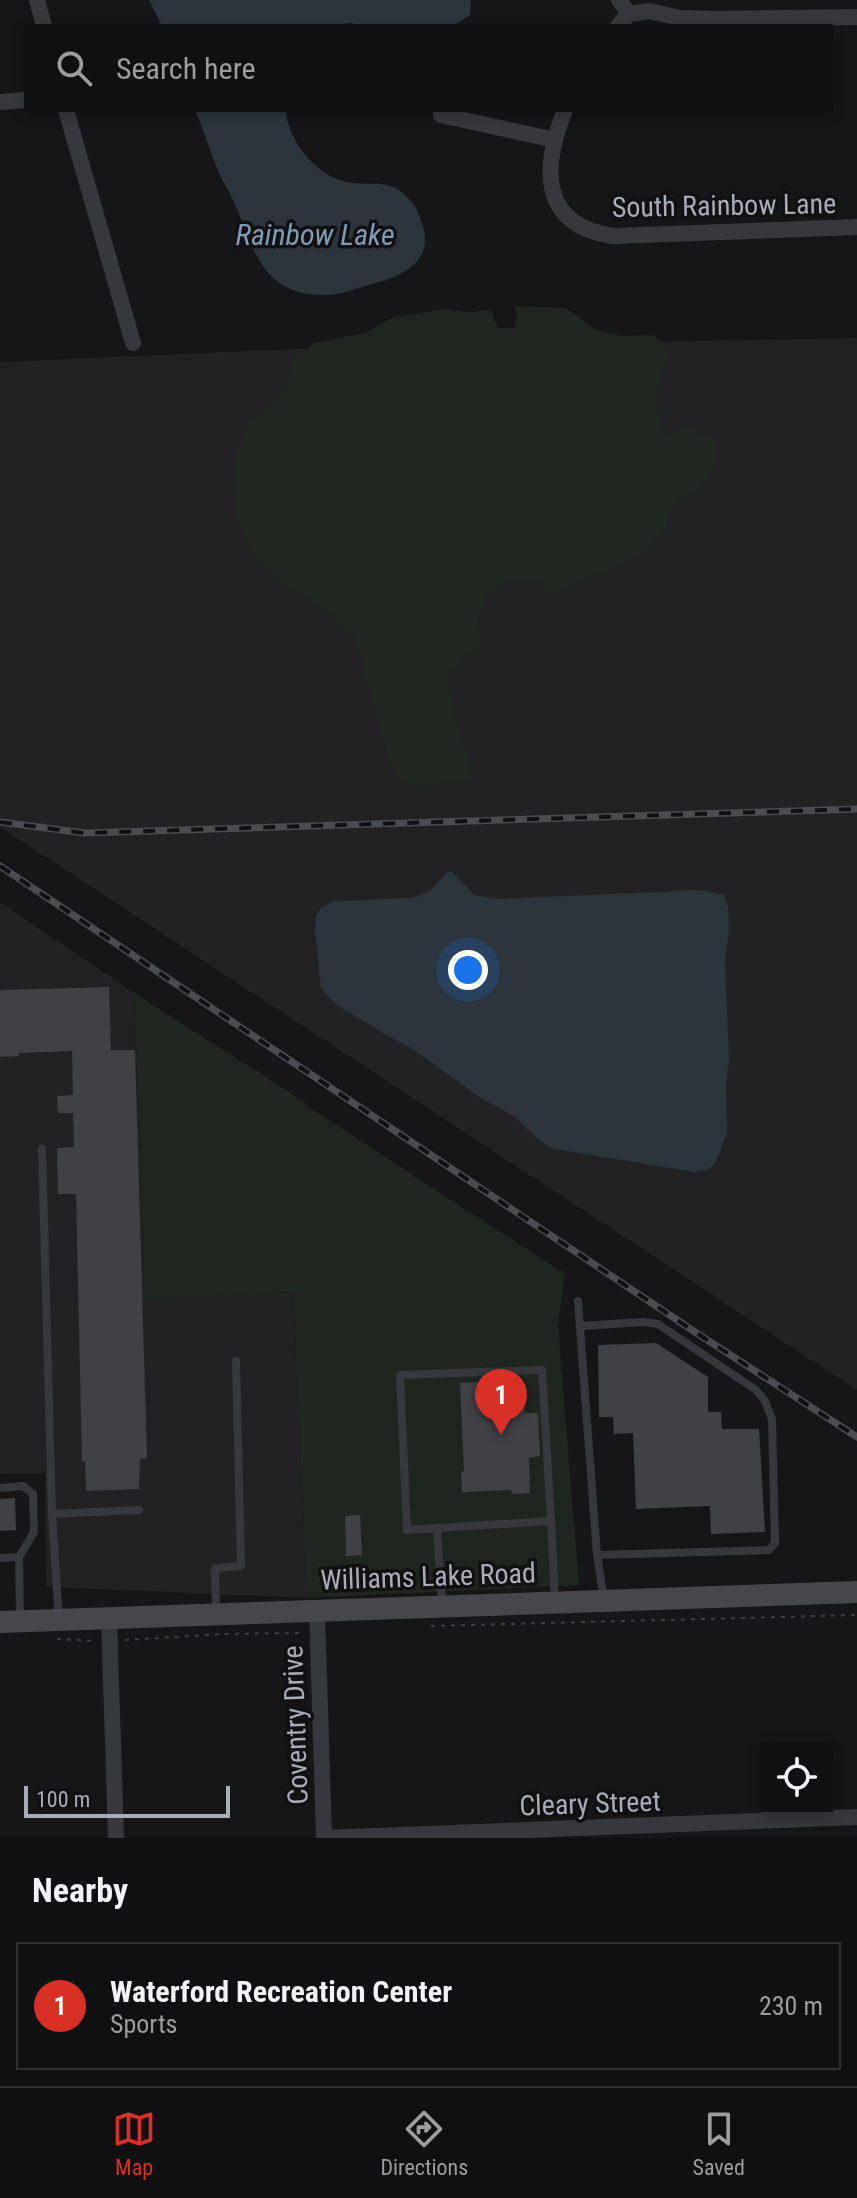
<!DOCTYPE html>
<style>
:root{--surface:#101012;--page:#1e1e20;--text:#f1f3f6;--muted:#9c9d9f;--line:#303032;--accent:#d93025}
body{margin:0;font-family:"Roboto Condensed",sans-serif;background:var(--page);color:var(--text)}
.controls{position:absolute;right:24px;bottom:24px;display:grid;overflow:hidden;border-radius:0px;box-shadow:0 4px 12px #0003}
.controls button{width:72px;height:72px;display:grid;place-items:center;padding:0;border:0;border-bottom:2px solid var(--line);background:var(--surface);color:var(--text);font:40px sans-serif}
.scale{position:absolute;left:24px;bottom:20px;width:206px;box-sizing:border-box;padding-left:8px;border:4px solid #a8adb8;border-top:0;font-size:22px;line-height:28px;white-space:nowrap;color:#a8adb8;-webkit-text-stroke:6px #111113;paint-order:stroke}
.you{position:absolute;left:468px;top:970px;width:28px;height:28px;margin:-20px;border:6px solid #fff;border-radius:50%;background:#1a73e8;box-shadow:0 0 0 12px #1a73e833}
.badge{display:grid;place-items:center;width:52px;height:52px;border-radius:50%;background:var(--accent);color:#fff;font-size:26px;font-weight:700}
.pin{position:absolute;translate:-50% -66px;filter:drop-shadow(0 2px 4px #0008)}
.pin::after{content:'';position:absolute;top:42px;width:28px;height:24px;background:inherit;clip-path:polygon(0 0,100% 0,50% 100%)}
.list{margin:0;padding:0;list-style:none}
h2{display:flex;justify-content:space-between;align-items:center;height:104px;margin:0;padding:0 32px;font-size:34px}
h2 small{font-size:26px;font-weight:400;color:var(--muted)}
.list li{display:grid;grid-template-columns:52px 1fr auto;gap:24px;align-items:center;box-sizing:border-box;height:128px;margin:0 16px 16px;padding:0 16px;border:2px solid var(--line);border-radius:0px}
.list b{display:block;font-size:30px;white-space:nowrap}
.list p{margin:0;font-size:26px;white-space:nowrap;color:var(--muted)}
.list em{font-size:26px;font-style:normal;color:var(--muted)}
.icon{flex:none;width:44px;height:44px;fill:none;stroke:currentColor;stroke-width:2;stroke-linecap:round;stroke-linejoin:round}
.map{position:relative;flex:none;width:857px;height:1838px;overflow:hidden}
.search{position:absolute;background:var(--surface);box-shadow:0 4px 12px #0003;left:24px;right:24px;top:24px;height:88px;display:flex;align-items:center;gap:20px;box-sizing:border-box;padding:0 28px;border-radius:0px;color:var(--muted);font-size:30px}
.sheet{height:248px;background:var(--surface)}
nav{display:flex;justify-content:space-around;align-items:center;box-sizing:border-box;height:112px;border-top:2px solid var(--line);background:var(--surface);font-size:22px;color:var(--muted)}
nav a{display:grid;justify-items:center;gap:4px}
nav .on{color:var(--accent)}
.map>svg:first-child{display:block}
.built{fill:#222225}
.green{fill:#1e261f}
.water{fill:#2c353c}
.building{fill:#404145}
.lines{fill:none;stroke-linecap:round;stroke-linejoin:round}
.path{stroke:#3d3f44;stroke-width:2;stroke-dasharray:4 6;stroke-linecap:butt}
.service{stroke:#37383d;stroke-width:8}
.minor{stroke:#37383d;stroke-width:16}
.secondary{stroke:#45474d;stroke-width:22}
.rail-casing{stroke:#4a4c52;stroke-width:7}
.rail{stroke:#111113;stroke-width:4;stroke-dasharray:12;stroke-linecap:butt}
.labels{text-anchor:middle;stroke-width:7;stroke-linejoin:round;paint-order:stroke}
.street-label{font-size:28px;fill:#a8adb8;stroke:#111113}
.water-label{font-size:30px;font-style:italic;fill:#7f9bb3;stroke:#111113}
</style>
<div class="map">
<svg width="857" height="1838" viewBox="0 0 857 1838">
<rect width="100%" height="100%" fill="#161618"/>
<path class="built" d="M857 338V1390L0 827V362L298 349Z
M0 902 134 993 145 1297 293 1292 307 1598 46 1587 45 1473 0 1474Z"/>
<path class="green" d="M515 306 566 308 595 329 619 336 653 335 669 349C657 383 649 399 665 434L690 427 715 441V463L698 491 676 498 665 529 644 553 553 594 541 581H506L484 598 478 622 481 646 465 657 446 678 458 729 470 763V779L419 786 401 780 389 763 355 636 334 616 298 592 268 567 249 545 237 518 234 493 235 458 248 424 271 405 287 386 292 362 313 343 366 333 393 317 444 309 469 312 491 310 498 328H514L517 319Z
M134 993 305 1102 304 1104 565 1274 558 1325 579 1585 307 1598 293 1292 145 1298Z"/>
<path class="water" d="M149 0H471L470 15 453 26H361L351 23 329 26H162Z
M195 110H286C287 141 319 179 351 183 377 186 390 177 411 201 417 207 419 216 422 223 437 266 394 279 361 287 349 291 339 295 326 295 261 297 254 247 233 200 229 191 223 182 219 173 210 152 204 131 195 110Z
M447 872H452L474 895 498 899 702 890 724 895 728 906 729 929 725 963 729 1058 726 1087 727 1132 716 1162 709 1169 694 1172 551 1148 539 1140 514 1116 481 1098 418 1053 338 1006 321 989 315 930 316 916 321 908 334 901 413 898 431 890Z"/>
<path class="building" d="M109 987 111 1050H135L147 1458 140 1459 139 1489 86 1491 85 1461H82L76 1194H58L57 1148 74 1147 73 1113H58L57 1096 73 1095 72 1051 19 1053V1056L0 1057V990Z
M656 1343 708 1377V1412H721L722 1429H759L765 1532 711 1534 710 1506 636 1509 633 1433 614 1434 613 1417H599L598 1345Z
M523 1380 525 1413H538L540 1456 529 1458 530 1493 512 1494 511 1490 462 1492 461 1472 464 1471 460 1383Z
M15 1498 16 1530 0 1531V1499Z
M360 1515 362 1555 346 1556 345 1516Z"/>
<g class="lines">
<path class="path" d="M431 1626 857 1615
M57 1639 95 1641
M125 1640 222 1634 302 1633"/>
<path class="service" d="M42 1149 52 1514 59 1620
M578 1301 597 1555 604 1600
M581 1326 643 1322 658 1324 756 1390 765 1401 772 1419 775 1543 769 1550 597 1555
M0 1488 23 1486 33 1494 34 1532 19 1557
M52 1514 139 1510
M551 1521 542 1370 400 1375 407 1530 551 1521 555 1599
M437 1528 442 1603
M0 1558 19 1557 20 1618
M216 1612 215 1568 241 1566 236 1361"/>
<path class="minor" d="M37 0 44 26
M619 0 629 14
M629 14 649 11 680 18 717 19 857 17
M618 26 629 14
M0 102 26 100
M66 110 133 343
M565 110C542 167 539 225 613 236L857 227
M441 115 555 140
M317 1610 324 1838
M109 1618 116 1838
M324 1838 857 1817"/>
<path class="secondary" d="M0 1622 857 1592"/>
<defs>
<path id="rail" d="M0 822 84 833 857 809
M0 866 695 1332 857 1437"/>
</defs>
<use href="#rail" class="rail-casing"/>
<use href="#rail" class="rail"/>
</g>
<g class="labels">
<g class="street-label">
<text transform="translate(724 205) rotate(-1)" y="10">South Rainbow Lane</text>
<text transform="translate(428 1576) rotate(-2)" y="10">Williams Lake Road</text>
<text transform="translate(295 1725) rotate(-92)" y="10">Coventry Drive</text>
<text transform="translate(590 1803) rotate(-2)" y="10">Cleary Street</text>
</g>
<g class="water-label">
<text x="315" y="245">Rainbow Lake</text>
</g>
</g>
</svg>
<div class="controls">
<button><svg class="icon" aria-label="locate" viewBox="0 0 24 24"><circle cx="12" cy="12" r="6"/><path d="M12 2v4M12 18v4M2 12h4M18 12h4"/></svg></button>
</div>
<div class="scale">100 m</div>
<div class="you"></div>
<div class="pin badge" style="left:501px;top:1435px">1</div>
<div class="search"><svg class="icon" aria-label="search" viewBox="0 0 24 24"><circle cx="10" cy="10" r="6"/><path d="M15 15l6 6"/></svg>Search here</div>
</div>
<section class="sheet">
<h2>Nearby<small></small></h2>
<ul class="list">
<li><span class="badge">1</span><div><b>Waterford Recreation Center</b><p>Sports</p></div><em>230 m</em></li>
</ul>
</section>
<nav>
<a class="on"><svg class="icon" aria-label="map" viewBox="0 0 24 24"><path d="M3 6l6-2 6 2 6-2v14l-6 2-6-2-6 2zM9 4v14M15 6v14"/></svg>Map</a>
<a><svg class="icon" aria-label="directions" viewBox="0 0 24 24"><path d="M12 3l9 9-9 9-9-9zM9 14v-3h6M13 9l2 2-2 2"/></svg>Directions</a>
<a><svg class="icon" aria-label="saved" viewBox="0 0 24 24"><path d="M7 4h10v16l-5-4-5 4z"/></svg>Saved</a>
</nav>
